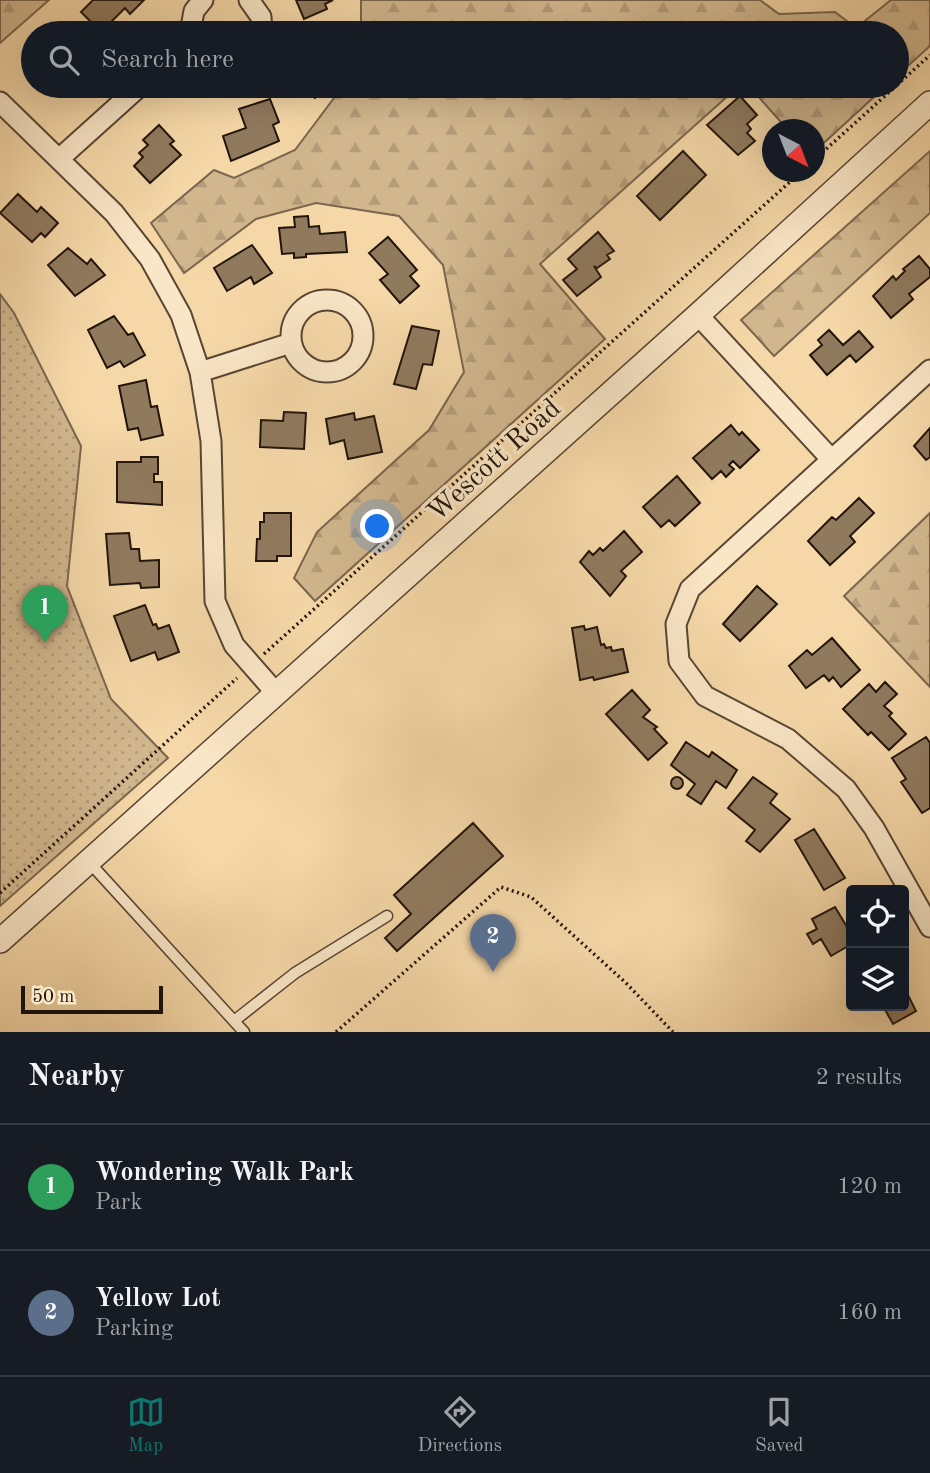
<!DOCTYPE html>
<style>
:root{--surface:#171b24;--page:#242831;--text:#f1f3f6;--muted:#9ea1a6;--line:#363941;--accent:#0f766e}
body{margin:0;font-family:"Old Standard TT",serif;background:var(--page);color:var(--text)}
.controls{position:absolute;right:21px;bottom:21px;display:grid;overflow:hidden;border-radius:7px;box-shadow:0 7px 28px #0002}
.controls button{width:63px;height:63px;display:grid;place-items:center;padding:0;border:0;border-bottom:2px solid var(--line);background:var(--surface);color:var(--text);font:35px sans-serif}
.compass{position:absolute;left:762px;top:119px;width:63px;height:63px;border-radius:50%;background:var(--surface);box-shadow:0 7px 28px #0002;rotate:138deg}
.scale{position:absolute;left:21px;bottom:18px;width:142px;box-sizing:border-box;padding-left:7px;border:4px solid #22150d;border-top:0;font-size:19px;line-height:24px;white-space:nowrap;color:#22150d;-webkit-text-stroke:5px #f9e6c6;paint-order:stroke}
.you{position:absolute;left:378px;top:527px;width:24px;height:24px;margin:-18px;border:5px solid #fff;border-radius:50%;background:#1a73e8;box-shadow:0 0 0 10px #1a73e833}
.badge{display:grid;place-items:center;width:46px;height:46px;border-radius:50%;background:var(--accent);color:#fff;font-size:23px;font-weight:700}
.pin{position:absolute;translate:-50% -58px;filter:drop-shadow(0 2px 4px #0008)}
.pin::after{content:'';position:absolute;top:37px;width:24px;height:21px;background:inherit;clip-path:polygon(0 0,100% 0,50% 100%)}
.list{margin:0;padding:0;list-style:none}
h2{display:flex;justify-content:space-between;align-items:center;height:91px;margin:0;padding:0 28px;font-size:30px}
h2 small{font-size:23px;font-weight:400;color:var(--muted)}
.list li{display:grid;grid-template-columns:46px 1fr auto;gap:21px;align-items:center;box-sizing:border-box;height:126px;padding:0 28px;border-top:2px solid var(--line)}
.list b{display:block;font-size:26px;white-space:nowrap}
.list p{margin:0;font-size:23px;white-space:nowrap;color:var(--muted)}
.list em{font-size:23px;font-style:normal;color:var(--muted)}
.icon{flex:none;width:38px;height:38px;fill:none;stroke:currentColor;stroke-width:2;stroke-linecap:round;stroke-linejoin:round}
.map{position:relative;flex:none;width:930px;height:1032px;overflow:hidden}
.search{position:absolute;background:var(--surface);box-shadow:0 7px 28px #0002;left:21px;right:21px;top:21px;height:77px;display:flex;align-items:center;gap:18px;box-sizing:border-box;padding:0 24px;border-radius:38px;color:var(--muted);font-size:26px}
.sheet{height:343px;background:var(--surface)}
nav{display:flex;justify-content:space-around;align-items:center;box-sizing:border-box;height:98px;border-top:2px solid var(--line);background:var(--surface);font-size:19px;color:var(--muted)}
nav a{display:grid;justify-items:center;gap:4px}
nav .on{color:var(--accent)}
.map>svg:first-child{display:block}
.forest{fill:url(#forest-firs);stroke:#7a664e;stroke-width:2}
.park{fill:url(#park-dots);stroke:#7a664e;stroke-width:2}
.building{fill:#907a5e;stroke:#22150d;stroke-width:2}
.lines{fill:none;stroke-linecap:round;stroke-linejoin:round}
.service-casing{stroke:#574634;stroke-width:13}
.minor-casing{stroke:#574634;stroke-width:23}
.tertiary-casing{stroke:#574634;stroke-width:26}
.path{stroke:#22150d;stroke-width:3.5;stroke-dasharray:2 3.5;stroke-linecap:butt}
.service{stroke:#f9e6c6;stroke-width:10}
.minor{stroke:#f9e6c6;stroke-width:19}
.tertiary{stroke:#f9e6c6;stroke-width:23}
.labels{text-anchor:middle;stroke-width:7;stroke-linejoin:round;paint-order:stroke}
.street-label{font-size:28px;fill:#22150d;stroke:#f9e6c6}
</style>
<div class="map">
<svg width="930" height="1032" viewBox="0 0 930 1032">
<defs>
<pattern id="forest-firs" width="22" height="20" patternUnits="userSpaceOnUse" patternTransform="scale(1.75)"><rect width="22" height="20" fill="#d2b78e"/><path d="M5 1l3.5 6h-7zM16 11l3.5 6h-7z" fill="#b49c79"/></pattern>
<pattern id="park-dots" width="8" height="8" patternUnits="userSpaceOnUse" patternTransform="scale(1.75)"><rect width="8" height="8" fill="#d2b78e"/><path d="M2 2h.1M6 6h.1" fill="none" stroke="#b49c79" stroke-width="1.8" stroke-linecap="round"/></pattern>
</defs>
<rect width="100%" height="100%" fill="#f6d8a8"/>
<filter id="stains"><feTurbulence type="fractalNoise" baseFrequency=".00286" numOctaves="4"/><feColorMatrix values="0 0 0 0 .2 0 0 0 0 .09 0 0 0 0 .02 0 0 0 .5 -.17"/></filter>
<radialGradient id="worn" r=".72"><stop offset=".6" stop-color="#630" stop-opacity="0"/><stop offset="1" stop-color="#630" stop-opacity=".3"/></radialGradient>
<path class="forest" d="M0 0H49L0 43Z
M361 0H760L779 14 835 12 856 28 891 0H930V46L897 76V33H361Z
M343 86H739L540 264 605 339 315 601 294 578 317 532 429 430 464 372 443 265 399 216 316 203 256 219 184 273 151 223 214 170 234 178 295 150Z
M749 86H886L815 151 814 130 787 129Z
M930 151V213L774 356 741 320Z
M930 513V687L844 596Z"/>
<path class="park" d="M0 294 14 313 81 446 67 586 111 699 168 758 0 906Z"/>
<path class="building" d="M93 0H144L130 14 125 8 101 32 81 12Z
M296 0H333L325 4 327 9 304 19Z
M293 86H321L315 98Z
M740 96 757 115 747 124 751 129 747 133 755 141 738 155 707 125Z
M270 99 279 122 273 125 279 141 231 161 223 136 246 128 239 109Z
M159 125 174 141 170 144 181 155 150 183 134 166 143 157 139 153 148 145 143 140Z
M683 151 706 175 660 220 637 196Z
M18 194 37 212 41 207 58 223 45 237 41 233 32 242 0 213Z
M308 216 309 227 319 226 320 234 345 232 347 252 306 254V257L294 258V253L282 254 279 228 295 227 294 217Z
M598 232 614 251 607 255 610 259 597 268 594 266 601 277 577 296 563 280 577 269 568 259Z
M388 237 417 270 410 276 419 286 400 303 380 280 388 274 369 253Z
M252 245 272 273 254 284 251 277 227 291 214 268Z
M68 248 87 264 91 259 105 275 75 296 48 265Z
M919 256 930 269V277L909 294 913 299 891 318 873 296 893 276 896 280 905 271 903 269Z
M114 316 128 335 133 333 145 355 124 367 120 361 107 368 88 330Z
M412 326 439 331 432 365 423 364 416 389 394 384Z
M829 330 843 345 859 331 873 347 856 362 850 355 827 375 810 355 822 345 818 340Z
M146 380 151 407 157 406 163 435 141 440 138 428 128 430 119 386Z
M284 412 306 413 304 449 260 447 261 420 283 421Z
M354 413 355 420 374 416 382 452 348 459 344 440 330 444 326 419Z
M731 425 739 435 742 432 759 450 740 468 733 461 729 465 734 469 726 477 721 471 712 479 693 458Z
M930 428V457L926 460 914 446Z
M141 457H158V474H154V482H162V505L117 502V462H141Z
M677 476 700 503 675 526 669 520 661 527 643 507Z
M859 498 874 513 850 536 855 542 830 565 808 541 832 517 836 520Z
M264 513H291V556H277V561H256L257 539H260V522H264Z
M624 531 642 552 621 571 626 576 610 596 580 562 589 551 593 555 600 548 603 551Z
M129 533 131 549H139L140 561 159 560V587L141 588 140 583 110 585 106 534Z
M757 586 777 604 740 641 723 624Z
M145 605 153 625 156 624 158 629 169 625 179 652 158 660 155 652 131 661 114 616Z
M584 626 585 630 597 627 601 645 604 644 606 648 611 647 612 651 623 649 628 672 594 680 593 677 580 680 572 628Z
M832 638 860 670 841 687 833 677 829 681 824 675 806 688 789 666 807 650 812 655Z
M885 682 897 694 884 706 892 713 889 716 906 734 889 750 871 732 868 735 843 709 869 684 876 692Z
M632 690 650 710 643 717 657 727 654 729 667 743 648 760 606 714Z
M926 737 930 743V808L922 813 901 782 906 779 892 758Z
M686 742 709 757 712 752 737 770 726 788 716 781 701 804 687 795 695 784 671 765Z
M671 783a6 6 0 1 1 12 0a6 6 0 1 1-12 0Z
M753 777 777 794 770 803 790 819 760 852 746 841 755 830 728 808Z
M473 823 503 856 397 951 385 938 411 914 394 895Z
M814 829 845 878 824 890 795 840Z
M835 907 847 927 851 925V948L850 945 831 956 821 939 813 944 807 934 817 929 812 919Z
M904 987 916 1011 893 1024 883 1006H904Z"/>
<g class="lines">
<defs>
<path id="service" d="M89 862 244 1032
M234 1021 295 973 387 916"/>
<path id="minor" d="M249 0 261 17 262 33
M190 33 194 11 203 0
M0 102 114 213 150 259 181 315 200 372 211 441 215 601 234 645 276 693
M59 159 140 86
M291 336a36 36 0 1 1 72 0a36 36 0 1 1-72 0Z
M698 315 831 459
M930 370 690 589 676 624 679 661 705 696 788 739 846 789 874 828 930 927
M200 372 291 343"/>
<path id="tertiary" d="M0 941 698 315 930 103"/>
</defs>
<use href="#service" class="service-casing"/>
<use href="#minor" class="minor-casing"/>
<use href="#tertiary" class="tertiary-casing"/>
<path class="path" d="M897 85 930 55
M814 160 896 86
M264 654 801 172
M0 893 237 678
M336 1032 501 887 531 897 626 983 673 1032"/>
<use href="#service" class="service"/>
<use href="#minor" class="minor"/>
<use href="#tertiary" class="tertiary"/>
</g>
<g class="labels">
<g class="street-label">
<text transform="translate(493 459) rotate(-42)" y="10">Wescott Road</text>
</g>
</g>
<rect width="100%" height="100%" filter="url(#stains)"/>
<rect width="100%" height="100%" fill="url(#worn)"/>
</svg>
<div class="controls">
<button><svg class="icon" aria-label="locate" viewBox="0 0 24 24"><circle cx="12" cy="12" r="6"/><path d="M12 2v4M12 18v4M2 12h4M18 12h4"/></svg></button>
<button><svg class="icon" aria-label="layers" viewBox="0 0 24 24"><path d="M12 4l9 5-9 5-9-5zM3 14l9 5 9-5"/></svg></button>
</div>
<svg class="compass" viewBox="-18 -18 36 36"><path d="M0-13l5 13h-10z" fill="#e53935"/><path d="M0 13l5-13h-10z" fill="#9ea1a6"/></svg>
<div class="scale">50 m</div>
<div class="you"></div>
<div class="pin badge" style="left:45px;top:643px;background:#2e9e5b">1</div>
<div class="pin badge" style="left:493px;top:972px;background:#5c6f8a">2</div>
<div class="search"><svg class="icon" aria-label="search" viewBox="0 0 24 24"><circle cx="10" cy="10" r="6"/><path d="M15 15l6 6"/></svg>Search here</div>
</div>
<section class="sheet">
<h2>Nearby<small>2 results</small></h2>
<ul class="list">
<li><span class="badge" style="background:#2e9e5b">1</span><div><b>Wondering Walk Park</b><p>Park</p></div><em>120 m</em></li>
<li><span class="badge" style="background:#5c6f8a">2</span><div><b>Yellow Lot</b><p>Parking</p></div><em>160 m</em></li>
</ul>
</section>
<nav>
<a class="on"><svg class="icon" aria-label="map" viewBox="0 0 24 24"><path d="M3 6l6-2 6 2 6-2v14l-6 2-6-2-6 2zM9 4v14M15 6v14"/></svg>Map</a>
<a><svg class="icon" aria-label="directions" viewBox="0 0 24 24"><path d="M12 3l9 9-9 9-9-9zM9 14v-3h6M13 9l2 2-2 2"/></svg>Directions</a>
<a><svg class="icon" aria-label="saved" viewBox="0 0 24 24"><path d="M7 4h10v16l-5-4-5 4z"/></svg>Saved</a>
</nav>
